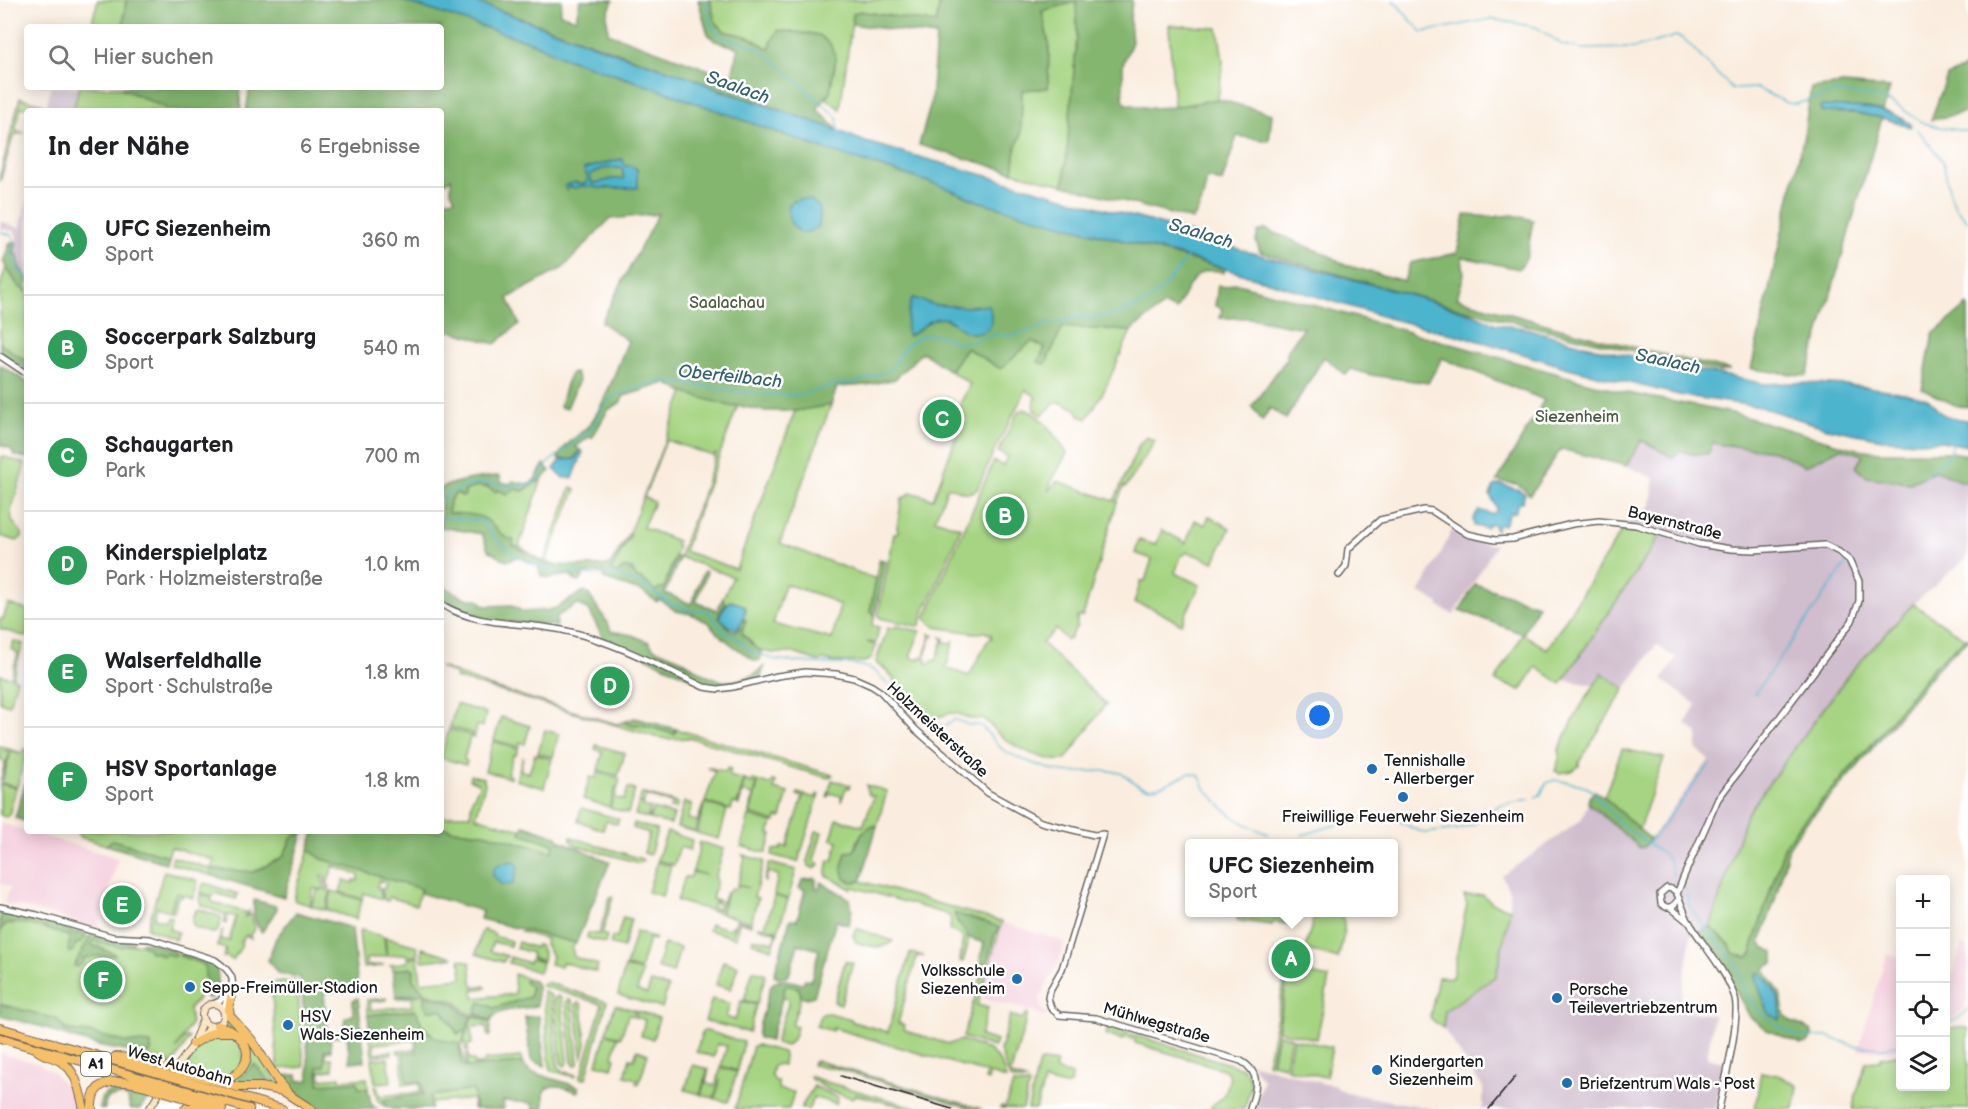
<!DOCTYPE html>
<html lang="de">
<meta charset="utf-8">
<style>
:root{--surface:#fff;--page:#f2f2f2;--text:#202124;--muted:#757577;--line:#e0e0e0;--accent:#b45309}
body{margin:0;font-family:"Balsamiq Sans",sans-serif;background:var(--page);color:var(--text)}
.controls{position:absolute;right:18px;bottom:18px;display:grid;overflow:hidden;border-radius:6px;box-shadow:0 3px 15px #0003}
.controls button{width:54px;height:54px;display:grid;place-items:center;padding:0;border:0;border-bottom:2px solid var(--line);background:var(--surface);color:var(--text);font:30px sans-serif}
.you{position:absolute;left:1320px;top:716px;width:21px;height:21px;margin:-15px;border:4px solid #fff;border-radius:50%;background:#1a73e8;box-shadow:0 0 0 9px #1a73e833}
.badge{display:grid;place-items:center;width:39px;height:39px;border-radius:50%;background:var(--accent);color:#fff;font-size:20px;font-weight:700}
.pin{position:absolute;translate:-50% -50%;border:3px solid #fff;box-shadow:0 2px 6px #0006}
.popup{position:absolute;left:1185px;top:839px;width:213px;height:78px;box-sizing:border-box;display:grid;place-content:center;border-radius:6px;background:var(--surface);filter:drop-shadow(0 2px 4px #0005);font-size:20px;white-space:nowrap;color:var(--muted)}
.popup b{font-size:22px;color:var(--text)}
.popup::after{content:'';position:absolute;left:50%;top:100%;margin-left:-12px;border:12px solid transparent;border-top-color:var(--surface)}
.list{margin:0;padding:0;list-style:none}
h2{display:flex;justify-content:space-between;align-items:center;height:78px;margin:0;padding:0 24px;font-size:26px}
h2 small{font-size:20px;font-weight:400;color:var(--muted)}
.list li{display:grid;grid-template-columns:39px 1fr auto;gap:18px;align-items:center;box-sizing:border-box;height:108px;padding:0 24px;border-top:2px solid var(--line)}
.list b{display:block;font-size:22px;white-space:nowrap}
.list p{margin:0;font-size:20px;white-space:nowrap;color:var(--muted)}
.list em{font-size:20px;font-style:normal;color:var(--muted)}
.icon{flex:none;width:33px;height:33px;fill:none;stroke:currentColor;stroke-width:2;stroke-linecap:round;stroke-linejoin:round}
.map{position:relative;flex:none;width:1968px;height:1109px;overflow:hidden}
.search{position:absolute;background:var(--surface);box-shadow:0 3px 15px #0003;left:24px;top:24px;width:420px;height:66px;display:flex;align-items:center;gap:15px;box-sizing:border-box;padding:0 21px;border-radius:6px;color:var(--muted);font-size:22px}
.panel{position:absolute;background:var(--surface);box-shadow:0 3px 15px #0003;left:24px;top:108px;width:420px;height:726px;border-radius:6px}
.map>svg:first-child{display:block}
.built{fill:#f4cfdd}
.industrial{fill:#d0bdcd}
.green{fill:#a6d482;stroke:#61784f;stroke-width:1.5;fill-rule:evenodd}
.forest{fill:#84b670;stroke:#506946;stroke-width:1.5;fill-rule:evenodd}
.water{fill:#4eb4cd;stroke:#356874;stroke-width:1.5;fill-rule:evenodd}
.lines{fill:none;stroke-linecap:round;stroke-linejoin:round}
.stream{stroke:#4eb4cd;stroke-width:1.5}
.tertiary-casing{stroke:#6a6560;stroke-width:8}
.secondary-casing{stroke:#6a6560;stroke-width:8}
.motorway-casing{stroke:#6a6560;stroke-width:10}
.tertiary{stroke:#fff;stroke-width:5}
.secondary{stroke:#fbe6c4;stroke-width:6}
.motorway{stroke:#f6c06b;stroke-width:8}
.rail{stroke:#1c1c1c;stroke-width:1.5}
.motorway-bridge-casing{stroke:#6a6560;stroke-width:10;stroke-linecap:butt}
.motorway-bridge{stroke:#f6c06b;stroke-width:8}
.poi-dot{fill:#1f6fb2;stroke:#fff;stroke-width:2}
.labels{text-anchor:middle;stroke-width:5;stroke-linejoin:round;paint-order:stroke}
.shield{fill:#fff;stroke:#606060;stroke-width:1.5}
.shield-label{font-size:15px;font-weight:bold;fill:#1c1c1c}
.park-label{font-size:16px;fill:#4c5c40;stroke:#fff}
.street-label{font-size:16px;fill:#1c1c1c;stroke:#fff}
.poi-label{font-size:16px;fill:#1c1c1c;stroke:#fff;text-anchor:start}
.water-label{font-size:18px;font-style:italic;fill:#32606c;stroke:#fff}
</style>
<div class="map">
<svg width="1968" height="1109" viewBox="0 0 1968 1109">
<rect width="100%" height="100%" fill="#fff"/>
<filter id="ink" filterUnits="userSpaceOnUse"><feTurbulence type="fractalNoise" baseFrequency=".0167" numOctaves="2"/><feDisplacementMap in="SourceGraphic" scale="12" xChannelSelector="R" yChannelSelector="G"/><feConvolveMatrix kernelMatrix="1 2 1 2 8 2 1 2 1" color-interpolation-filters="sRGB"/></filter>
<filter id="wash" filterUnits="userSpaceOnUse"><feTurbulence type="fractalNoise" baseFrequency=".008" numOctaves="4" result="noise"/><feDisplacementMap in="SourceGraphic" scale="24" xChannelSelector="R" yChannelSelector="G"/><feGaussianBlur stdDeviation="1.35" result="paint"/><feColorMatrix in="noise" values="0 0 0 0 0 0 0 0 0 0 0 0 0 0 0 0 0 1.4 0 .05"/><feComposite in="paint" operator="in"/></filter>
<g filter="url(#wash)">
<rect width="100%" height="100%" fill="#faeddf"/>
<path class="built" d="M0 823 118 858 98 928 27 908 4 903 11 887 0 883Z
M1002 922 1065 942 1059 961 1040 998 1041 1007 1049 1017 980 997Z
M1962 945 1968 947V994L1963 1010 1946 1024V972L1953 973Z
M1887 954 1900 958V1049L1890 1052 1858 1050Z
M0 1053 39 1064 54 1073 68 1089 75 1109H0Z"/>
<path class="industrial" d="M51 87H79L73 111H45Z
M27 201V276L20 269 18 256 14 255 17 236 14 231 0 229V221L20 228Z
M1642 440 1672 457 1681 451 1692 454H1708L1713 442 1717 444 1774 451 1806 466 1840 448 1864 455 1910 483 1936 471 1963 482H1968V557L1913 604 1849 674 1776 773 1746 815 1710 927 1691 936 1679 1010 1714 1015 1707 1058 1724 1062 1716 1109H1482L1483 1106V1088L1443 1028 1445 1012 1496 976 1510 909V893L1502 876 1581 820 1588 803 1619 831 1644 847 1709 760 1696 749 1698 733 1685 724 1697 705 1662 680 1676 658 1656 645 1625 689 1602 673 1594 685 1564 680 1659 536 1624 527 1651 505 1654 478 1626 466Z
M1453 531 1479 542 1496 545 1454 615 1438 606 1439 603 1419 593 1443 549 1451 532Z
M1251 1063 1325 1084 1333 1085 1346 1093 1436 1109H1255L1263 1080Z"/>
<path class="green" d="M98 0H126L123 27H94L93 18Z
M710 0H940L937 23 860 11 853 14 840 109 826 98 830 92 836 59 830 44 819 35 779 30 772 40 769 49 749 37 724 31 715 21Z
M1077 1V37L1064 185 1013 172 1016 147 1021 135 1022 90 1048 88 1049 45 1042 11Z
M1169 25 1218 28 1223 61 1218 99 1174 107Z
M79 87H119L164 107 168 111H73Z
M20 98 43 104 41 111 21 107 15 130 24 133 17 134 13 137 0 182V175Z
M6 267 17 284 27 293V362L0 343V287Z
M1063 327 1131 331 1104 391 1087 419 1080 416 1076 409 1059 402 1054 404 1042 415 1034 410 1035 396 1026 390 994 451 977 490 968 493 948 487 935 519 961 528 928 604 926 605 920 625 917 626 880 618 878 615 894 534 898 532 897 527 902 498 907 496 911 492 933 499 959 429 950 425 951 422 949 425 932 418 934 413 952 420 970 384 950 371 965 348 1032 341 1045 348V364Z
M684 392 738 405 684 551 736 569 795 411 831 405 780 543 876 579 870 612 875 615 872 626 879 627 876 643 867 642 876 646 871 659 864 662H831L824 660 818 661 793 653H772L755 648 749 639 743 636 742 631 746 620 743 618 746 610 745 606 732 601 727 604 722 600 733 577 680 557 681 550 700 502 716 453 713 456 666 440 644 497 654 502 643 527 677 541 675 545 678 546 664 588 656 591C649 587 644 580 637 578L632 569 623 568 617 573 611 571 630 534 629 533ZM785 584 825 597 840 606 832 639 773 624Z
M1023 409C1043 414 1055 437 1067 453L1051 482 1048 492 1057 481 1114 501 1139 445 1146 437 1155 441 1126 487 1124 486 1117 502 1083 616 1077 617V626L1069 639 1066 640 1056 629 1042 643 1106 704 1066 759C1050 765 1014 747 1001 736 994 732 991 723 984 720 979 718 975 720 970 719 965 717 958 712 953 713 947 713 941 717 934 718L927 714 895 683C893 676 885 667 878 665L876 661 888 628H895L896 626 920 631 910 657 918 660 920 657H923L931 636 928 633 935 636H932L924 657 927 659 926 662 930 664 932 660 936 661 943 640 941 637 944 638V642L952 643 954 640 946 668 969 676 988 640 992 638 991 634H988L987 632 974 633 935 627 925 618 994 461 1003 466 1007 456 998 452 1018 412Z
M2 456 25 464 11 511 12 521 22 533V537L17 541 0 536V464Z
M542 479 519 546 544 562 571 487 576 489 546 562 558 565C533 565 503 539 488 521L448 513 450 500 456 493 478 486 499 490 515 489 523 491Z
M1209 516 1230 528 1214 562 1188 552 1181 556 1175 573 1200 585 1181 624 1152 608 1134 603 1141 581H1145L1152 559 1135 553 1139 540 1156 545 1162 530 1186 543 1195 520 1205 525Z
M1624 527 1660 536 1561 684 1536 667 1521 690 1495 681 1523 634 1547 649Z
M8 604 27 610V637L0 629V619H3Z
M1913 604 1966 639 1935 665 1868 749 1796 829 1785 845 1752 947 1753 952 1748 958 1733 953 1730 945 1710 927 1746 815 1849 674Z
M14 641 23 644 13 678 17 680 9 705 0 702V675L11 677 18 653 11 649Z
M441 667 488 686 617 724 623 722 630 725H641L675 734 676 729 833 775 828 778 691 738 667 739 656 737 455 678 456 674 441 668Z
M1602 673 1625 689 1579 762V766L1572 771 1560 773 1555 771 1560 756 1559 749 1579 709Z
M456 704 486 713 483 727 477 725 475 734 450 727Z
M501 717 530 726 525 744 520 742 519 747 494 740Z
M449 729 474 736V738L470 737 464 759 467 761 466 765 441 758Z
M545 730 559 734 553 757 538 753Z
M493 741 518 749 516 755H513L507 774 511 776 510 778 485 771Z
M596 745 625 753 618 776 598 770 603 752 595 749Z
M0 746 22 753 24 749 27 750 17 787 2 783 11 752 20 754 4 750 10 752 0 782 5 762 0 760Z
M1622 749 1664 758 1639 829 1604 797Z
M535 754 552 759 544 788 516 780 523 757 520 770 529 773Z
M708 767 726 772 727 768 731 769 729 776 744 780 737 804 733 803 731 810 705 802 715 771 707 768Z
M598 772 620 779 615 798 624 800 628 788 635 790 628 813 610 808 616 786 609 807 583 799 590 777 596 778Z
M470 775 483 778 485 784 476 817 522 830 521 833 554 844 552 852 484 833 453 830 441 826V816L450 817 451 815H470L472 800 479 786 478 783 469 779Z
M745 780 752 783 753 780 770 785 773 781 776 782 774 789 788 793 781 818 777 817 776 822 750 814 758 784 755 783 757 784 749 813 753 795 743 792 739 805 738 804Z
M832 780 850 785 849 788H846L841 802V796L830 793 828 798 827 797Z
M0 784 16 788 9 815 6 817 0 815Z
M866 785 887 791 877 826C852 826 853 865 852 882L861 881 1002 922 977 1005 988 1008 980 1036 997 1041 994 1047 963 1037 982 974V971L978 967 979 964 987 962 995 933 956 922C974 937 968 942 963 962L960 961 963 936 949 930 951 922 950 917 946 914 853 887 851 889 826 875 829 860 833 861 838 841 831 839 837 819 863 826 874 796 869 795Z
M642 793 677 803 676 809 670 808 672 804 671 803 646 796 643 803H640H644L643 806 650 808 648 818 635 815Z
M798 793 816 798 817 794 819 795 798 862 772 855 773 850 781 849 782 846 787 847 803 797 797 795Z
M684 802 692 805 688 819 697 821 704 803 695 832 677 827Z
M705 803 727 810 719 839 697 833Z
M581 808 619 819 617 824 606 821 603 830 578 821Z
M653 809 674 815 671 824 649 819Z
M749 816 773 823 769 834 772 835 766 853 741 846Z
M634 823 657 830 650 855 644 853 649 833 633 828Z
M76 831H304L303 833 292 837 283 857 254 872 212 869 210 875 171 864 173 857 212 869 214 860 171 847 168 856 113 840 106 845 80 837Z
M816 831 822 832 814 860 819 864 815 869 809 866 807 861Z
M667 832 692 840 690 850 680 847 674 865 657 860Z
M571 837 642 859 643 861 639 863 578 846 571 841Z
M699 842 724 849 715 878 717 880 712 899 716 900 712 907 718 909 719 905 716 904 717 900 722 902 726 893 720 913 677 901 685 877H691L692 872 706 875 693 871 700 846 698 845Z
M309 850 323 859 421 889 416 905 389 897 388 901 384 900 381 889H384L386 883 379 880 377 887 380 888 382 899 364 893 362 899 340 892 344 880 353 883 354 880 358 881 359 875 333 866 327 885 330 886 329 889 325 880V876L322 875V879L326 889H313L310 905 295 901 294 898Z
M743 855 764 861 754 897 758 898 751 922 721 914 727 893 732 888 736 889 737 885 748 888 738 884 745 857Z
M657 862 671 866 662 896 648 892Z
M769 863 796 870 788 899 774 895 778 875 768 872 765 882 764 881Z
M164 871 196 880 198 882 193 898 177 893 182 895V897H178L174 912 171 911 176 892 170 911 157 907 154 918 165 921 167 916 172 917 169 929 178 932 176 940 147 928Z
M205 883 238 894 236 899 215 893 213 897 201 893 203 884Z
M324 889 331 891 325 910 311 906 317 891Z
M332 891 362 900 356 919 327 910Z
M200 894 211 897 212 902 248 913 250 910 244 917 251 914 255 928 250 935 251 938 246 935 240 943 242 945 233 960 225 956 223 958 226 949 217 946 223 929 221 939 229 941 236 917 228 915 226 924 224 923 226 915 201 905 199 899Z
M1483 895 1494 904 1510 909 1496 976 1445 1011 1443 1028 1430 1018 1438 977 1452 978 1467 904 1464 896Z
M776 896 788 900 778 931 769 928 778 932 772 949 752 942 753 938 774 942 777 933 758 927V926L765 927 774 897Z
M610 897H613L602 934 607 936 605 943 587 938 588 933 599 934Z
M199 909 221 917V921L217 932 212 933 194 927C190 921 193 911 199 909Z
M1 913 120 945 145 944 202 961 207 965 205 995 200 996 189 1009 191 1024 176 1049 183 1039 188 1037 189 1039 173 1064H168V1060L167 1062 149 1057 150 1051 109 1041 0 1010Z
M1238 913H1290L1289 924 1273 922 1272 925 1237 920Z
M1315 913H1340C1349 925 1341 945 1338 959L1305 949Z
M623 917 631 919 623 948 610 944 612 937 617 938Z
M736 920 751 924V925L739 922 736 938 708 930 710 924 728 929 731 926H733L732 935Z
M856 928 893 941C882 951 870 946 856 942L853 936Z
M361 930 384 937 386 956 366 959 367 966 383 965 382 966 363 968 359 932Z
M483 930 494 933V936L511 941 510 946 493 942 490 951 507 956 503 962 476 954 481 933Z
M524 930 576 943 572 948 574 957 598 965 596 972 562 962 561 967 550 964 552 956 545 944 546 939 521 932Z
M636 931 655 938 654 940 647 938 649 939 640 970 626 966Z
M385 937 417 946 418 955 407 957 406 954 387 956Z
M518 942 535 948 536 945 540 946 544 954 543 961 531 957 532 953 516 948Z
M664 944 680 948 673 973 657 968Z
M422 948 453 957 451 958 423 961 422 959Z
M910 953 924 956H917L898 1023 904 1025V1029L909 1032 949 1044 962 1040 989 1050 1001 1063 1006 1079 990 1074 988 1080 985 1079 987 1073 833 1028 832 1031 816 1026 821 1014 829 1013 851 1019 853 1022 888 1032Z
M418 957 421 982 462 978 460 959 470 962 473 987 485 986 486 988 473 990 474 998 515 994 514 974 526 978 525 983 531 987 530 997 494 1008 488 1020 494 1016 491 1022 464 1011 457 1002 425 993 413 980 414 970 412 968 393 970 392 965H389L407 962V959Z
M510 957 529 963 531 959 542 962 540 971 538 972 509 963Z
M723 961 738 966 731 989 716 985Z
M845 961 853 963 841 1004 834 1002Z
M625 967 642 972 637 991 647 994 651 982 668 987 662 1008 618 995Z
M1287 969 1329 978 1317 1039 1278 1031 1288 976 1270 1064 1267 1063Z
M753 970 766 974 757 1004 744 1000Z
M297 981 304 1067 278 1069 271 983Z
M546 982 607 1002 586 1078 583 1079 580 1078V1075L582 1074 602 1004 542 986 543 983Z
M786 985 799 988 801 996 792 1025 797 1027C795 1034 794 1042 786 1046L775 1043 788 1004V999L785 997H782Z
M543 991 551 996 558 1066 565 1072 576 1075 575 1077 551 1070 550 1069Z
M426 995 424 1004 442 1010 458 1035 466 1029 461 1048 466 1067 462 1065 459 1043 440 1041 421 1025 416 1010 368 1015 367 1000 386 998V1000L370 1002 371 1010 412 1006V997L396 999V997Z
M558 996 561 998 568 1061 565 1066 561 1063 554 999Z
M568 999 572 1002 578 1064 575 1066 572 1062 566 1002Z
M712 999 730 1004 726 1017 735 1020 741 1001 756 1005 749 1032 705 1021Z
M579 1002 582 1005 586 1044 582 1059 576 1005Z
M615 1005 635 1010 633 1016 628 1015 621 1037 606 1033Z
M637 1011 659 1018 653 1039 641 1036 645 1020 635 1017Z
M1025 1014H1028L1010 1075 1028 1081 1012 1080 1010 1078 1000 1051 1010 1015 1023 1019Z
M472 1016 490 1023V1036H488L486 1026 471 1027 472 1044 468 1045V1051H466L464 1041Z
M226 1020 247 1038 281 1088 232 1084 230 1081 249 1051 223 1024Z
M1108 1027 1242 1068C1256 1079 1249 1094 1244 1109H1210C1214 1102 1216 1102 1221 1098 1227 1093 1228 1084 1230 1077L1226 1070 1135 1043 1136 1040 1125 1037 1123 1040 1106 1035Z
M1957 1027 1968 1028V1109H1852L1866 1062 1880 1061 1881 1058 1900 1054V1086H1946V1029Z
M703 1030 744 1042 737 1071 721 1066 727 1046 717 1044 714 1057 696 1052Z
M414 1032 417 1052 404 1054 407 1082H421L423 1094 384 1100 387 1107C377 1104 376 1097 375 1087H377L380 1096 420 1092 419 1083 403 1085 401 1053H398L397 1051 416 1049 415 1040 374 1044 375 1053 392 1051V1054L372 1056 370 1035Z
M606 1034 618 1037 613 1057 615 1058 612 1068 597 1064Z
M1278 1034 1291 1037 1285 1066 1272 1063Z
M230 1035C254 1051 243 1081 214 1078 204 1077 192 1071 182 1068L201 1042 211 1036Z
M1293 1039 1332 1047 1326 1077 1287 1069Z
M757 1045 783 1052 784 1055 783 1065 779 1064 773 1066 771 1075 775 1081H778V1089L794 1092 789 1109H735L753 1046Z
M324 1049H331V1051L326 1052V1058H332L333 1070 320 1071 321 1079 340 1077V1080L367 1078 368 1089 358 1088 356 1082 319 1084 318 1066Z
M637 1050 648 1054 639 1084 636 1083 637 1079 625 1076 630 1058 634 1059Z
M466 1054H468L469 1060H474L475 1064 485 1063V1060L521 1057 522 1063 467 1067Z
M388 1058 391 1082 375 1083 372 1059Z
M818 1061 982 1109H974L835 1068 812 1065 813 1062Z
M1042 1061 1057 1063 1055 1070 1072 1075 1070 1084 1065 1086 1044 1081 1036 1109H1028L1039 1062Z
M693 1065 708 1069 700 1094 685 1090Z
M721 1068 737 1072 728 1102 715 1099 720 1079 714 1098 701 1095 709 1069 706 1083 715 1086Z
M1761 1072 1778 1075 1798 1086 1794 1109H1755Z
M810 1076 826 1082 921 1109C901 1109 876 1098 855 1095L852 1098 830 1091 811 1079Z
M1013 1084 1029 1085 1023 1109 1000 1108 1001 1106 1005 1107Z
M814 1086 838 1098 836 1104 813 1097 809 1109H800Z
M473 1090 475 1109H473V1099L431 1103 430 1096Z"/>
<path class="forest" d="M126 0H400L534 43 562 57 652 87 826 150 942 186 978 201 1225 269 1224 273C1194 262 1188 289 1176 310L1164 305 1131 331 1063 327 1045 364 1038 362 1045 348 1032 341 1001 369 966 348 950 371 922 352 895 379 867 385 837 387 831 405 795 411H765L735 405 733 407 685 393 666 383 624 396 620 403 608 410 592 438 589 437 576 447 580 450 574 459H558C562 445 579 436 589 425 604 407 618 364 628 341L601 322 658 214 610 219 563 268 508 298 519 324 495 344 441 328V201L455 199 451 191V178L445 183 441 182V111H246L250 87H441V27H123ZM622 159 626 167 637 169V188H600L583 186 574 188 569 186 567 188 575 182 583 185 586 183 588 178 584 169ZM913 298 934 305 968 307 976 305 975 333 967 332 945 318H940L933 319 911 335H907L911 301Z
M470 0H562L560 14 576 19 580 0H613L607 16 608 33 731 78 739 48 715 41 708 34 698 0H710L715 21 724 31 749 37 769 49 772 40 779 30 819 35 830 44 836 58 830 92 817 109 839 131Z
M940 0H1132L1130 21 1132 42 1123 64V100L1126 104 1150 108 1174 107 1218 99 1272 114 1269 141 1237 136 1222 182 1207 178C1204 194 1202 208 1192 220L1064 185 1077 37 1076 2 1042 11 1049 45 1048 88 1022 90 1021 135 1016 147 1013 172 919 145 931 103 936 36 852 24 853 14 860 11 936 23Z
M1968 66V112L1931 120 1947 76Z
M1843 84 1890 88 1883 111H1876L1868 108 1822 106 1820 108 1822 112 1853 113 1882 118 1807 376 1751 369 1804 135 1811 88Z
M119 87H239L241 111H168L164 107Z
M605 168H622L624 179H613L592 184 590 174Z
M1465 215 1493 217 1513 215 1533 220 1527 257 1519 269 1462 257 1464 275 1457 298C1547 326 1638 349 1730 370L1720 372 1457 308 1260 252 1256 241 1258 232 1266 229 1332 257 1345 265 1404 281 1410 263 1457 253Z
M16 242 14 254 18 255 20 269 27 276V293L17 284 3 262 10 243Z
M1235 283 1622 392 1732 413 1852 448 1879 452H1951L1968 455V482H1963L1936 471 1910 483 1867 477 1856 467 1863 455 1840 448 1806 466 1774 451 1717 444 1713 442 1708 454H1692L1681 451 1672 457 1642 440 1626 466 1561 449 1530 495 1517 484 1497 481 1544 400 1442 358 1428 383 1371 375 1351 369 1346 375 1324 357 1286 419 1270 408 1262 421 1252 406 1288 357 1285 354 1303 328 1249 318H1220L1222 308 1215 306 1218 285 1224 287Z
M1968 305V407L1957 406 1922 389 1933 334Z
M0 343 27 362V370L0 353Z
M0 365 27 382V458L14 455 11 449 0 445Z
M571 373H576L579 380 567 408H562L560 406 566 384Z
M544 464 550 471 542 479 523 491 515 489 507 495 499 490 495 492 487 486 483 487 478 486 465 491V495L463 497 456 493 450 500 448 513C461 514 476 513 487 520 498 528 499 537 514 540L513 545 546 565 597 566 610 565 629 533 631 534 611 571 617 573C628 563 630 568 637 578L642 579 656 591 659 588H664L676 557H680L665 593 691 604 704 571 707 572 696 602 717 610 722 600 726 603 719 613V618L730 630 736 631 739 629 744 619 746 620 742 631 743 635C750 640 753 647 761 651L760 660 755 661 732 645 717 633 709 623 691 614 676 611 659 599 657 602 643 592 604 579 603 572 585 573 580 582 575 581 570 575 550 578 541 576 538 566 519 556 507 561 488 550 482 534 441 527V488C458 480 481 477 500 476L501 482 510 484 513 481 526 484 534 481Z
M879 559 886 561 875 615 870 612Z
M441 584C452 591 465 601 478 599L485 606 512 605 523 612 548 610 556 608 584 591 589 595 608 623 611 631 632 635 649 642 653 648 680 659 709 677C716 677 717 680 723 681 735 682 758 676 764 666L761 678 728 687 708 686 635 652 603 639 589 610 577 604 556 617 557 626C518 621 476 624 441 601Z
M1475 584 1538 605 1523 634 1460 610Z
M1968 637V641L1943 662 1934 672 1859 765 1804 825 1789 847 1775 900 1760 942 1763 947 1774 952V962L1764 969 1780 993 1785 1016 1790 1021 1811 1030 1812 1034C1810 1040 1809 1044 1801 1044L1767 1030 1750 1017 1721 964 1699 932 1710 927 1730 945 1733 953 1748 958 1753 952 1752 947 1785 845 1796 829 1868 749 1935 665Z
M635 718 676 729 675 734 641 725H630L623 722Z
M25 784 27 785V822L15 818Z
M1595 791 1604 797 1650 839 1644 847 1640 848 1588 803 1589 797Z
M524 825 557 836 559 840 610 862 576 943 480 919 482 911 420 893 421 889 322 859 309 850 314 831H441V826L453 830 484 833 552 852 554 844 520 833Z
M871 826H877L861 881 852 882 845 879 842 867 846 852 854 851 862 833Z
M303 833 284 897 210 875 212 869 254 872 283 857 292 837Z
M112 840 168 856 166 863 106 845Z
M816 878V888L819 889 821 882 850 899 852 909 849 925 836 921 814 996 807 998 801 996 799 988 786 985 770 1041 758 1038 757 1034 771 985C780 977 792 981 802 984L805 979 811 980 819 950 798 944 789 975C784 979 779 978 774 975L790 919 797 920 805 890 799 888 802 880Z
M254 900 276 906 277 909 262 932C253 922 253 912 254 900Z
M296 912 352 928 358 990 324 993 327 1027 306 1030 300 977 278 974 268 960 276 938Z
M7 913C25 915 46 921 64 927 69 929 71 932 77 933L80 931 85 933 86 937 80 943 76 944 72 952 70 953 68 950 70 937C50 930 25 919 4 925L0 932V914Z
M954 913 997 926 999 931 995 933 987 962 979 964 984 943 969 938C964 926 957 927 954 913Z
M91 935 116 941 133 942 134 944 121 947 93 941 91 945C99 946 105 952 114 953L115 955 89 957 83 959 84 962 77 967 74 966Z
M142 942 154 943 175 951V955L173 956 167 954 163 956 155 952H150L147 947 140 944Z
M180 953 209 960 217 966 218 983 212 998H208L205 996 208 989 205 984V965L180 956Z
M412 968 414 970 413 980 425 993 396 996 393 970Z
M526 978 533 980 537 985V1006C518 1010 505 1007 489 1020L475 1013 480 1002 494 1008 530 997 531 987 525 983Z
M426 995 456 1004 463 1013 471 1016 467 1029 458 1034 442 1010H428L424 1004Z
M358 998 365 1061 350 1062 347 1035 330 1037 331 1049 324 1050 325 1066 318 1067 319 1084 357 1082 359 1088 368 1089 371 1104 377 1109C362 1109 332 1109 319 1109 302 1105 288 1089 278 1076L297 1075 298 1081 309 1080 307 1039 311 1036 343 1031 345 1018 353 1015V1000Z
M0 1004 57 1019 66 1031 91 1033 125 1042 151 1044V1052L149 1054H145L102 1047 56 1033 47 1028 0 1016Z
M416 1010C424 1035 435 1040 459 1043L462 1065 466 1067 522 1063 531 1072 579 1087 578 1092C566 1088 554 1081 544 1091V1109H533L532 1103 503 1101 504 1109H475L473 1090 430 1096 431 1109H393L387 1107 383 1100 423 1094 421 1082 407 1083 404 1053 417 1052 414 1032 370 1035 368 1015Z
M539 1016 545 1066 531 1060 525 1017Z
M254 1064 268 1079V1082L242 1084 239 1082V1080Z
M115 1090 136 1091 150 1095 140 1109H130L128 1098 122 1095 108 1098 105 1104V1109H100C99 1097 104 1093 115 1090Z"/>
<path class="water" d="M400 0H470L630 58 690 77 717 89 824 125 866 142 1174 228 1245 251 1397 291 1473 314 1496 324 1525 328 1603 350 1765 384C1815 381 1877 385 1925 398 1933 400 1935 409 1941 413 1948 418 1960 419 1968 420V446L1941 441 1918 442 1887 440 1827 428 1760 407 1679 395 1568 368 1487 343 1388 318 1186 257 1029 216 978 201 942 186 826 150 652 87 562 57 534 43Z
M1822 106C1854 107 1884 105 1911 124V127L1879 117 1853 113 1822 112 1820 108Z
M622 159 626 167 629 165 637 169 638 188H600L583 186 574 188 569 186 567 190 565 186C571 181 576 183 583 184L586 183 588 178 584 169ZM605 168H622L624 179H613L592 184 590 174Z
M799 199 811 200 819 207 820 218 818 227 808 232H800C789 224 787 217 789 204Z
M913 298 935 305 968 307 989 305C993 318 993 334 975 333 971 333 965 332 961 329 954 325 951 318 941 318 928 318 920 331 908 336 904 326 909 312 911 301Z
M581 450 583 452 573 478H563L554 469 561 460 575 459Z
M1500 484 1519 490 1525 494 1522 502 1518 504 1515 512 1509 513 1504 525H1498L1496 530 1493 524H1490L1486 528 1474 526 1473 518 1479 510 1492 514 1495 512 1497 509 1490 495 1494 486Z
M729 601 741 604 746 608 741 624 736 629 729 627 720 618V614Z
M514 861 518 866 513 884 502 885 493 876V870L497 865Z
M1760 972C1773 987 1784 999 1780 1020L1769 1014 1759 988 1756 975Z"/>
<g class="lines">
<path class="stream" d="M706 0 711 25 720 36 760 48 837 117 839 132
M1393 0C1401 8 1415 27 1423 32L1491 19 1536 27 1563 45 1583 49 1635 48 1676 36 1684 39 1713 70 1733 89 1756 88 1787 103 1796 104 1835 92 1882 98 1898 106 1921 122 1934 126 1968 132
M1917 129 1943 161 1949 190 1955 207 1968 221
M0 232 12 235 14 245 11 253 19 270 27 277
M1923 478 1950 453 1953 443
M441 501H443L447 493 473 484 488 483 513 487 534 484 548 463 591 429 605 403 617 395 650 383 665 381 758 394 801 395 837 384H850L884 373 892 367 905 346 919 337 929 335H938L956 342H968L996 334 1006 336 1024 333 1045 325 1082 316 1089 318 1120 314 1150 300 1165 286 1188 256
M441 517 483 521 491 533 497 540 516 556 529 563 558 572 590 575 607 574 622 577 641 584 672 604 692 611 704 610 710 613 723 632 737 638 751 652C759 652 765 657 773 659 791 662 811 663 829 664 846 664 860 663 875 671 893 689 918 724 945 726L954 719 969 725H980C988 732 994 742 1002 749 1013 757 1049 770 1063 772 1078 774 1094 770 1110 771 1125 772 1127 778 1138 785 1155 795 1175 778 1190 773L1199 775 1206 790 1218 802
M1755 694 1846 564
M1535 798 1540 795 1547 783 1554 780 1579 784 1590 789 1623 826 1666 856 1670 862 1673 875
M1220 805C1233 819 1251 827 1268 834
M1302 835 1345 822 1378 818 1398 820 1414 829 1425 833 1459 829 1474 824 1499 805 1530 799
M1648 844 1710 764
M1687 895 1689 905 1696 916 1734 962 1740 972 1742 987 1751 1001 1758 1011 1776 1025 1798 1036 1829 1037 1855 1046 1883 1048 1900 1044
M1946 1023 1958 1019 1968 1009"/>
</g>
</g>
<g filter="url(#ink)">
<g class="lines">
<defs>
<path id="tertiary" d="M0 356 27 374
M1339 575 1346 566 1348 549 1380 520 1424 510 1432 511 1467 534 1495 540 1513 539 1572 524 1599 521 1636 525 1699 544 1731 549 1754 550 1825 545 1839 552 1849 560 1859 581V601L1852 621 1718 799 1684 876 1677 894
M441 604C481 629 527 620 571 632 617 643 661 667 704 687L718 689 733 687 777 676 805 672 836 674 854 678 872 686 881 692 916 730 988 793 1041 822 1094 835 1103 834 1062 969 1049 992 1048 998 1051 1008 1059 1015 1096 1018 1241 1061C1262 1073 1256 1090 1250 1109
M1678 900 1672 907H1666L1661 904 1660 894 1667 888C1670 889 1672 888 1675 891 1678 893 1685 915 1688 920 1702 945 1724 967 1734 995 1742 1014 1724 1085 1719 1109
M0 907 37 915 113 937 150 939 215 960C247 982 225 988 224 1013
M1670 907 1687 921
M213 1004 220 1001 232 984"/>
<path id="secondary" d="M202 1015a11 11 0 1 1 22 0a11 11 0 1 1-22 0Z
M195 1038 203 1019
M149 1109C163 1089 195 1034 214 1026"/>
<path id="motorway" d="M232 991 229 1009 230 1016 251 1039 279 1083 287 1092
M217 1025C227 1028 236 1032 242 1040 256 1060 238 1079 218 1081
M0 1028 165 1075
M0 1038 159 1083
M193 1044 214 1032H230
M38 1051C45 1056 53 1057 60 1061 77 1070 80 1093 84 1109
M115 1057 133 1058 170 1068
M180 1071 237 1087H261L283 1091 311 1109
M176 1078 282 1109
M170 1086 249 1109
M166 1092 222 1109
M92 1109C90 1070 133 1082 155 1089
M185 1109 199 1107 208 1108"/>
</defs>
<use href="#tertiary" class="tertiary-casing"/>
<use href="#secondary" class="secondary-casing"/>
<use href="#motorway" class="motorway-casing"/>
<use href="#tertiary" class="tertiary"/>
<use href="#secondary" class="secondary"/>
<use href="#motorway" class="motorway"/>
<path class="rail" d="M841 1076 952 1109
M1489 1109 1516 1076"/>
<defs>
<path id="motorway-bridge" d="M170 1068 180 1071
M165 1075 176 1078
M159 1083 170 1086
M155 1089 166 1092"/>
</defs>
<use href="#motorway-bridge" class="motorway-bridge-casing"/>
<use href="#motorway-bridge" class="motorway-bridge"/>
</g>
</g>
<g class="poi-dot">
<circle cx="1372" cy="769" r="6"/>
<circle cx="1403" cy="797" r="6"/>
<circle cx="1017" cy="979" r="6"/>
<circle cx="190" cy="987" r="6"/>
<circle cx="1557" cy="998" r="6"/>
<circle cx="288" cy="1025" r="6"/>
<circle cx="1377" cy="1070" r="6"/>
<circle cx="1567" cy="1083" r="6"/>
</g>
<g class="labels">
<rect class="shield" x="81" y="1052" width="30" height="24" rx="4.5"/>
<g class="shield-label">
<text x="96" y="1069">A1</text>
</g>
<g class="park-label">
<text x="727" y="308">Saalachau</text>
<text x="1577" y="422">Siezenheim</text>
</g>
<g class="street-label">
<text transform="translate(1675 522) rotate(14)" y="6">Bayernstraße</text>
<text transform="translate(938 729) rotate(43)" y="6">Holzmeisterstraße</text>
<text transform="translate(1157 1022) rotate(16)" y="6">Mühlwegstraße</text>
<text transform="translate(180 1065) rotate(16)" y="6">West Autobahn</text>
</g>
<g class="poi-label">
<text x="1384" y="766">Tennishalle<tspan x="1384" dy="18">- Allerberger</tspan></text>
<text x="1403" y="822" text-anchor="middle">Freiwillige Feuerwehr Siezenheim</text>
<text x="1005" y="976" text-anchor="end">Volksschule<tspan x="1005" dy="18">Siezenheim</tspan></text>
<text x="202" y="993">Sepp-Freimüller-Stadion</text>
<text x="1569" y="995">Porsche<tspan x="1569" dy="18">Teilevertriebzentrum</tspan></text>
<text x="300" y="1022">HSV<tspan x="300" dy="18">Wals-Siezenheim</tspan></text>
<text x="1389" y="1067">Kindergarten<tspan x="1389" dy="18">Siezenheim</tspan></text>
<text x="1579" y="1089">Briefzentrum Wals - Post</text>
</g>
<g class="water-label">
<text transform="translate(738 87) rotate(20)" y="6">Saalach</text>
<text transform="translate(1201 233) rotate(17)" y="6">Saalach</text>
<text transform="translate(1668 361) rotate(12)" y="6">Saalach</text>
<text transform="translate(730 376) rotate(6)" y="6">Oberfeilbach</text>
</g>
</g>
</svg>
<div class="controls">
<button>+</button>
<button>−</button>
<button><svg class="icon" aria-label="locate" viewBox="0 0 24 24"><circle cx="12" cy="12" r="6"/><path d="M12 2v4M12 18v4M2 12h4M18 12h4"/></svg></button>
<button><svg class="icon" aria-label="layers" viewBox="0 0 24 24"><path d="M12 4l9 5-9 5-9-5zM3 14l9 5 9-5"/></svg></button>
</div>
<div class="you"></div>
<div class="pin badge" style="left:1291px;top:959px;background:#2e9e5b">A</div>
<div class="popup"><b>UFC Siezenheim</b>Sport</div>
<div class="pin badge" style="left:1005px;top:516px;background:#2e9e5b">B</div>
<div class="pin badge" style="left:942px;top:419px;background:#2e9e5b">C</div>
<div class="pin badge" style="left:610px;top:686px;background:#2e9e5b">D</div>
<div class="pin badge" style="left:122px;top:905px;background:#2e9e5b">E</div>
<div class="pin badge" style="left:103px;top:980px;background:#2e9e5b">F</div>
<div class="search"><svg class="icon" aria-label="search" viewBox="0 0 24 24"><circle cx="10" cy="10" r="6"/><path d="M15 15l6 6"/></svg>Hier suchen</div>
<section class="panel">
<h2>In der Nähe<small>6 Ergebnisse</small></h2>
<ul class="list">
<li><span class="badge" style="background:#2e9e5b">A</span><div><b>UFC Siezenheim</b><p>Sport</p></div><em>360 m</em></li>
<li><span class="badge" style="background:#2e9e5b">B</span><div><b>Soccerpark Salzburg</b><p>Sport</p></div><em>540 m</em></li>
<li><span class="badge" style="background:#2e9e5b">C</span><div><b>Schaugarten</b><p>Park</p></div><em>700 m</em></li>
<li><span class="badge" style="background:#2e9e5b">D</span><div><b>Kinderspielplatz</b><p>Park · Holzmeisterstraße</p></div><em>1.0 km</em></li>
<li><span class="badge" style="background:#2e9e5b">E</span><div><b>Walserfeldhalle</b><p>Sport · Schulstraße</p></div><em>1.8 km</em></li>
<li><span class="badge" style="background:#2e9e5b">F</span><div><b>HSV Sportanlage</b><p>Sport</p></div><em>1.8 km</em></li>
</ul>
</section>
</div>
